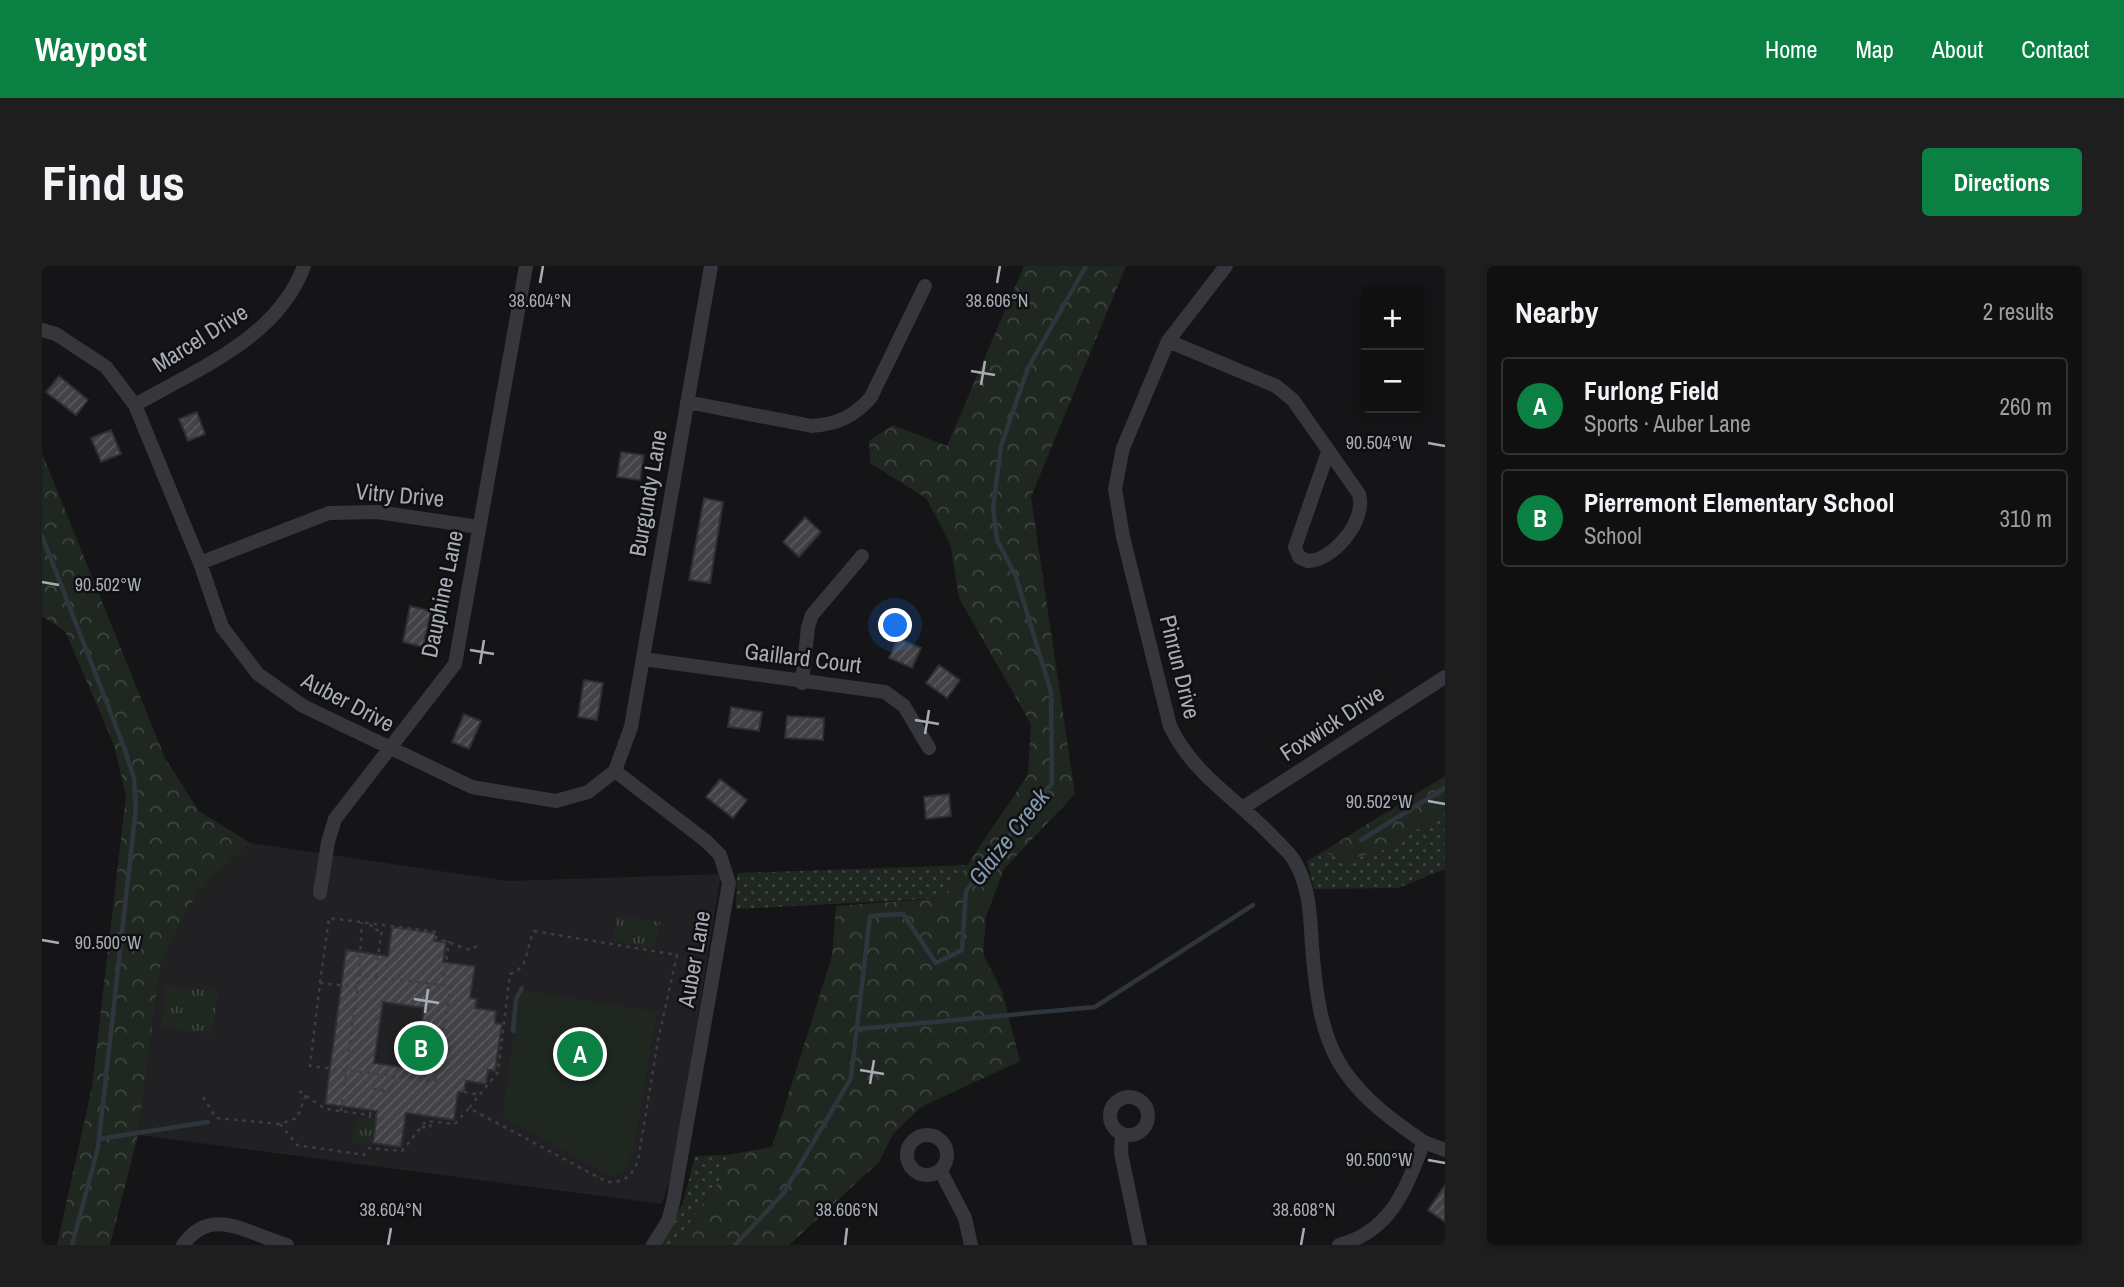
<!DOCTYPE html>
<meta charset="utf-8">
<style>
:root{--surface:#101011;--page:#1e1e1f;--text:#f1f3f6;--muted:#9c9d9f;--line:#303031;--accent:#0b8043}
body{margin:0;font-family:"Archivo Narrow",sans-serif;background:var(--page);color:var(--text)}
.controls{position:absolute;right:21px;top:21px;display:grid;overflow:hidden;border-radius:7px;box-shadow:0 4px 10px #0003}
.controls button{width:63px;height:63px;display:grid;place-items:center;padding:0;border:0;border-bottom:2px solid var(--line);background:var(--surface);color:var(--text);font:35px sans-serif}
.you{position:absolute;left:854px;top:360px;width:24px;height:24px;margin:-18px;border:5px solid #fff;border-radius:50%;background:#1a73e8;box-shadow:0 0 0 10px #1a73e833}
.badge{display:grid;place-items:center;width:46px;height:46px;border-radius:50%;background:var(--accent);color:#fff;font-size:23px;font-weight:700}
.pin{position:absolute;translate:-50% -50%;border:4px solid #fff;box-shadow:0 2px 7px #0006}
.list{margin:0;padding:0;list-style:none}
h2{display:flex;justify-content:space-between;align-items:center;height:91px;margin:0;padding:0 28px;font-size:30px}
h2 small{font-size:23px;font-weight:400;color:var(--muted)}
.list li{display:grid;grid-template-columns:46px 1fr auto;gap:21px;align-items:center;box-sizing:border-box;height:98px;margin:0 14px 14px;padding:0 14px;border:2px solid var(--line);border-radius:7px}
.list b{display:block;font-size:26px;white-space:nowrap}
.list p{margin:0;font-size:23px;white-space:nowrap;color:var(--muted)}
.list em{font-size:23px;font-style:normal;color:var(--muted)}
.map{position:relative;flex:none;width:1403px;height:979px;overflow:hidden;border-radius:7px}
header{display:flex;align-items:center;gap:42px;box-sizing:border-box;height:98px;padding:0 35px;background:var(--accent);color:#fff}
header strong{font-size:33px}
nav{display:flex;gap:38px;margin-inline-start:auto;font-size:24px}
.intro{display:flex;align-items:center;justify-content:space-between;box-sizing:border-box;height:168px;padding:0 42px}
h1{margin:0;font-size:49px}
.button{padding:18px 32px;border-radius:7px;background:var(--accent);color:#fff;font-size:24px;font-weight:700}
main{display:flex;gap:42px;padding:0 42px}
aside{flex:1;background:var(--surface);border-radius:7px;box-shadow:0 4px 10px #0003}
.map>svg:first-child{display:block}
.built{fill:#212124}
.grass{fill:url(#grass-dots)}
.forest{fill:url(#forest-crowns)}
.park{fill:url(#park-tufts)}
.pitch{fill:#202721}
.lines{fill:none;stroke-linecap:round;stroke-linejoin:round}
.stream{stroke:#2e353c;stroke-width:4.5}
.building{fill:url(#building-hatch);stroke:#2f2f33;stroke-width:2;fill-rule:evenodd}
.path{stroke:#3d3e43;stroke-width:2.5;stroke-dasharray:3.5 5;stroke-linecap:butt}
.street{stroke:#36373c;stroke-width:14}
.ticks{fill:none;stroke:#a8acb6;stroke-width:2.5}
.labels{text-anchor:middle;stroke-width:5;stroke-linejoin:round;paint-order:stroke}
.street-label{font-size:23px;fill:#a8acb6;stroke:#101012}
.water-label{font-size:24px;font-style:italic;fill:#8198af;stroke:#101012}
.ticks-label{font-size:18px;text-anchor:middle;fill:#a8acb6;stroke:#101012;stroke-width:5;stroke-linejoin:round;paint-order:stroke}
</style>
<header>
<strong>Waypost</strong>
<nav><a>Home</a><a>Map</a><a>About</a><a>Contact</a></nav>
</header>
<div class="intro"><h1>Find us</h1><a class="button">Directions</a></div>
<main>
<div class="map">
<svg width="1403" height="979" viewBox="0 0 1403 979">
<defs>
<pattern id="grass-dots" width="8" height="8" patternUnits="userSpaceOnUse" patternTransform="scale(1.75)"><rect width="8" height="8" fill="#202721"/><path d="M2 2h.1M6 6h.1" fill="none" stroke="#3e443f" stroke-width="1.8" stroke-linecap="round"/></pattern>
<pattern id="forest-crowns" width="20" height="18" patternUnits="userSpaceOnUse" patternTransform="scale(1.75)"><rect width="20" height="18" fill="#202721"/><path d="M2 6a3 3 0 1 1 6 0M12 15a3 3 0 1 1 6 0" fill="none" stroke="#3e443f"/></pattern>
<pattern id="park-tufts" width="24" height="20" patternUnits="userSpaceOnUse" patternTransform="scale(1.75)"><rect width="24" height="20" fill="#202721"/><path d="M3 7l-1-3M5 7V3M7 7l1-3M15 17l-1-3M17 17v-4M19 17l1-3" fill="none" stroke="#3e443f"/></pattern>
<pattern id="building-hatch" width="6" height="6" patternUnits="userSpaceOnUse" patternTransform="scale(1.75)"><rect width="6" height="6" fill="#424247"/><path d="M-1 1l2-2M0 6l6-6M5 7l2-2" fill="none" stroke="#5a5b5f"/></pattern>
</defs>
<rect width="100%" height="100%" fill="#151517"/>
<path class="built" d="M208 577 466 615 679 608 631 904 620 938 96 869 119 696 156 626Z"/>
<path class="grass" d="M1403 547V603L1356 622 1272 623 1265 595 1280 586 1303 594 1337 586Z
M925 599 903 632 694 643 695 607Z
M685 889 678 914 632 979H615L641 937 653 890Z"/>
<path class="forest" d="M982 0H1084L989 231 1033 528 962 603 944 650 941 688 960 725 978 795 879 841 851 868 837 896 747 979H632L678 914 685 889 730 881 790 690 794 640 903 632 986 509 989 458 917 332 908 277 884 232 828 197 827 175 851 159 905 180Z
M0 187 123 492 157 545 208 577 156 626 119 696 96 869 68 979H15L50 821 84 530 72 479 23 365 0 350Z
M1403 510V547L1337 586 1303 594 1280 586Z"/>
<path class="park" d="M575 650 618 656 613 682 571 674Z
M124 719 176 725 170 768 119 762Z
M315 851 334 853 330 880 310 877Z"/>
<path class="pitch" d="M481 724 615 746 591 885 581 907 569 910 460 851 477 733Z"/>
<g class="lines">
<path class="stream" d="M0 270 82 481 92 512 94 541 56 882 30 979
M1319 574 1403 522
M816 763 1053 741 1211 639
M471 765 474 733 480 722
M57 873 166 856
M693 979 741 928 809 812 828 650 861 648 894 697 920 684 924 625 1010 517 1009 426 974 311 955 274 951 242 959 180 986 102 1044 0"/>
</g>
<path class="building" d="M17 110 46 134 34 149 4 126Z
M155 146 163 168 146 175 137 153Z
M69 164 79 188 59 196 49 172Z
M579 186 602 189 598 214 575 211Z
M662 232 681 236 668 317 647 314Z
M763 251 779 266 757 291 741 276Z
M368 340 389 345 381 381 361 376Z
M856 372 879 382 870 402 847 392Z
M897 399 918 414 905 432 884 417Z
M542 414 561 417 555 454 536 451Z
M689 441 720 446 717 465 686 461Z
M422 448 439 455 427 483 410 476Z
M745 450 782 452 781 474 743 472Z
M678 513 705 534 691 552 664 531Z
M907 528 909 550 884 553 882 531Z
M350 661 393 667 392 675 404 676 401 696 433 700 428 732 435 733 433 742 454 745 453 757 460 758 453 805 446 804 444 818 424 815 422 826H416L412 854 364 847 359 881 331 877 335 845 283 838 304 684 346 690ZM341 736 382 742 373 803 332 797Z
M1403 919V956L1386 944Z"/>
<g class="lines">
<path class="path" d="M328 658 332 664H340L333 711
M492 665 635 689 616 774 596 895C590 910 582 917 565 916L427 842 456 806 468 708C488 702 484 679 492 665Z
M317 709 320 656
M278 717 287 652 395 666 394 672 428 684 438 678
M401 719 407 675
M257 825 283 843 328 849 332 823 346 825
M345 825 349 826 352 810
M422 826 439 829
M161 831 174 852 238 858 255 852 264 829
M299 845 317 709 409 720 393 815 268 800 278 717 315 721
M328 852V849H335
M238 858 255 879 322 889 327 882 360 885 384 855 413 858 427 842
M380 861 388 862 389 855"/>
<path class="street" d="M1184 0 1126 75 1081 182 1073 223 1081 271 1128 460C1150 507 1193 532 1228 568 1236 577 1248 586 1253 596 1268 622 1268 650 1270 679 1278 783 1293 816 1382 876
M0 64 14 68 64 101 93 139 158 297 180 361 216 408 261 440 430 521 514 535 546 526 573 505
M1126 75 1234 120 1251 134 1317 228C1325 254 1292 294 1266 295L1257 291 1253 281 1286 186
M645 136 770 160C795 158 812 151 829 131L883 20
M93 139C155 103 236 72 262 0
M158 297 287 247 335 246 437 261
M601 393 843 426 862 440 887 482
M760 417 766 361 770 349 820 290
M1202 541 1403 411
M278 627 286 576 293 553 413 398 484 0
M1068 850a19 19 0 1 1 38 0a19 19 0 1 1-38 0Z
M1080 868 1079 887 1098 979
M865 889a20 20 0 1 1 40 0a20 20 0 1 1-40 0Z
M898 904 923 952 929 979
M141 979C170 937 209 970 245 979
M611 979 626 955 631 937 687 617 678 589 664 575 573 505 589 461 669 0
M1297 979C1350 965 1364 922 1382 876L1403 884"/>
</g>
<path class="ticks" d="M498 17 501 0M955 17 958 0M929 105 953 109M939 119 943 95M1386 177 1403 180M0 316 17 319M428 384 452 388M438 398 442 374M873 454 897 458M883 468 887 444M1386 535 1403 538M0 674 17 677M372 733 397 737M383 747 386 723M818 804 842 808M828 818 832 794M1386 894 1403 897M346 979 349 962M803 979 805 962M1259 979 1262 962"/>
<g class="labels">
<g class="street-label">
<text transform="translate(158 72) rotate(-32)" y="8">Marcel Drive</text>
<text transform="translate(606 227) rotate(-80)" y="8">Burgundy Lane</text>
<text transform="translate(358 229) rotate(5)" y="8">Vitry Drive</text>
<text transform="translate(400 328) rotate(-78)" y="8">Dauphine Lane</text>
<text transform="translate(761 392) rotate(7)" y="8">Gaillard Court</text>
<text transform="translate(1138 401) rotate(76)" y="8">Pinrun Drive</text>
<text transform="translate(306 436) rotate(28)" y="8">Auber Drive</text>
<text transform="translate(1290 457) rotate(-33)" y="8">Foxwick Drive</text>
<text transform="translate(652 693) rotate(-80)" y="8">Auber Lane</text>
</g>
<g class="water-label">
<text transform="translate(967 571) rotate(-52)" y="8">Glaize Creek</text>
</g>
</g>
<g class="ticks-label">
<text x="498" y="41">38.604°N</text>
<text x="955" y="41">38.606°N</text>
<text x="1337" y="183">90.504°W</text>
<text x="66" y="325">90.502°W</text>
<text x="1337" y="542">90.502°W</text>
<text x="66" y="683">90.500°W</text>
<text x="1337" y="900">90.500°W</text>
<text x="349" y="950">38.604°N</text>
<text x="805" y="950">38.606°N</text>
<text x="1262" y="950">38.608°N</text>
</g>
</svg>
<div class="controls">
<button>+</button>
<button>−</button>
</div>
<div class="you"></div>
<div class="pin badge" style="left:538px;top:788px">A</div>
<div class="pin badge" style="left:379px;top:782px">B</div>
</div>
<aside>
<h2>Nearby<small>2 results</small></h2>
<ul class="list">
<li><span class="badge">A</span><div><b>Furlong Field</b><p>Sports · Auber Lane</p></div><em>260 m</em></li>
<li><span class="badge">B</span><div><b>Pierremont Elementary School</b><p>School</p></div><em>310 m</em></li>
</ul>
</aside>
</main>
